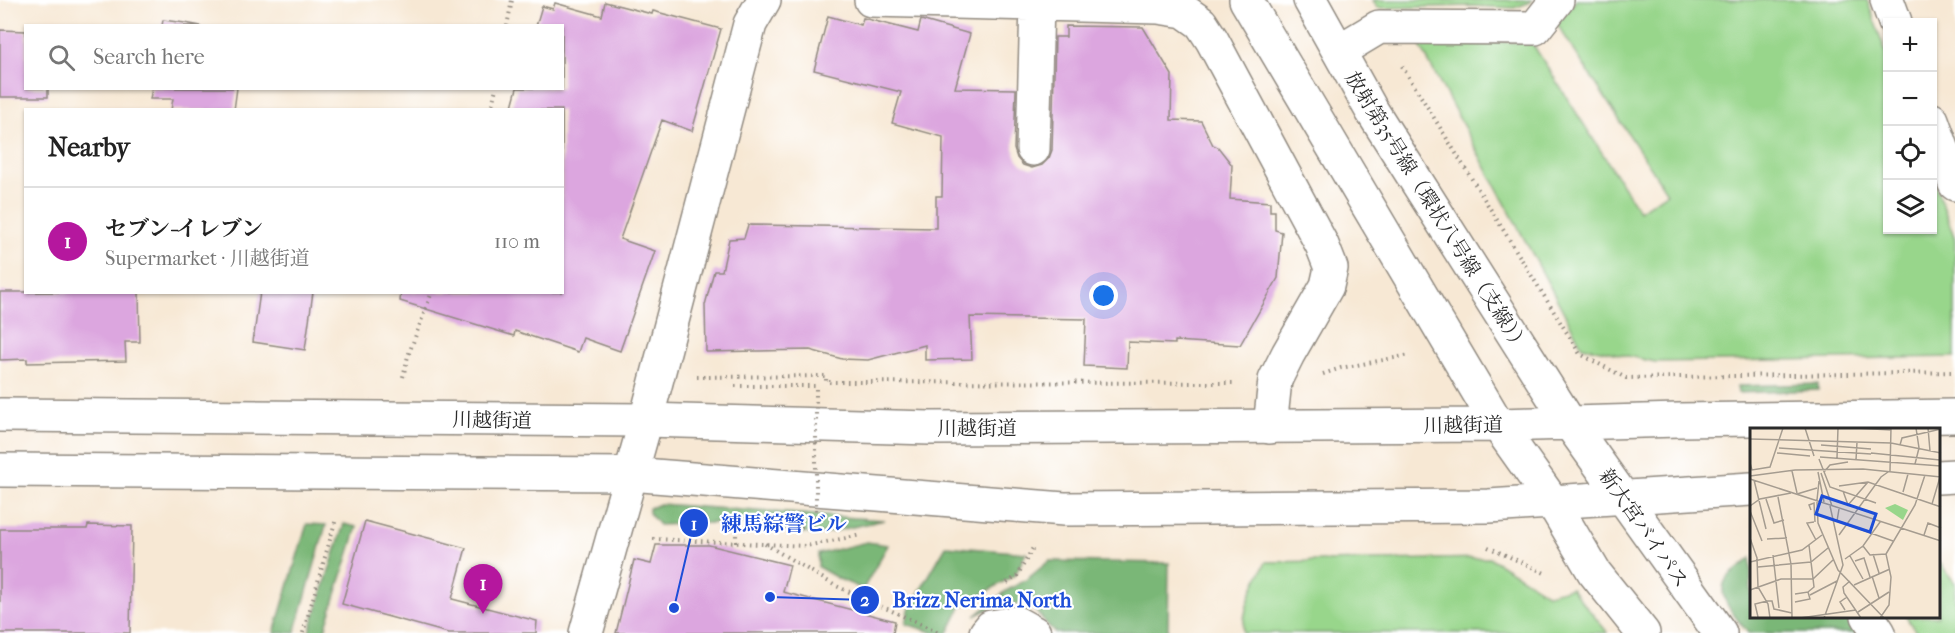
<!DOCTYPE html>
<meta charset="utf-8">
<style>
:root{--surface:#fff;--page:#f2f2f2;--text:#222;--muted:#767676;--line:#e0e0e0;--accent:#b5179e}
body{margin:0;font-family:"IM FELL French Canon","Noto Serif JP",serif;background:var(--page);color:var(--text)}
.controls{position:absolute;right:18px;top:18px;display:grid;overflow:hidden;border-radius:0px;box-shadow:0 2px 4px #0004}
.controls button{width:54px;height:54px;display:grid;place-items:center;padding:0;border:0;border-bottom:2px solid var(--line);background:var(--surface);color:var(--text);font:30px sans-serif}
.you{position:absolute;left:1104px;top:296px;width:21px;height:21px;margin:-15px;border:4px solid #fff;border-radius:50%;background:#1a73e8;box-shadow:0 0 0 9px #1a73e833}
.badge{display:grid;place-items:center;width:39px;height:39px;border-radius:50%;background:var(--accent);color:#fff;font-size:20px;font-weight:700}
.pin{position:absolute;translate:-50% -50px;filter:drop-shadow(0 2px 3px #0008)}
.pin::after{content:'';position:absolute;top:32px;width:21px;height:18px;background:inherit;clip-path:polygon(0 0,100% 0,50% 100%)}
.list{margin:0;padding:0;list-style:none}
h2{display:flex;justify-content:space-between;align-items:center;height:78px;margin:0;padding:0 24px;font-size:26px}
h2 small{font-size:20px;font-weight:400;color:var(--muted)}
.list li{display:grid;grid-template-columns:39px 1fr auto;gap:18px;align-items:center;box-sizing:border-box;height:108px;padding:0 24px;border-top:2px solid var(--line)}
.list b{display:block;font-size:22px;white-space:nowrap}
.list p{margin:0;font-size:20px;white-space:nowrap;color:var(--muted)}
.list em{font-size:20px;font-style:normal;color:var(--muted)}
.icon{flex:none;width:33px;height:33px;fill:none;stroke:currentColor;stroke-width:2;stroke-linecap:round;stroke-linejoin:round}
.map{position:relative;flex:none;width:1955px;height:633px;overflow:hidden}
.search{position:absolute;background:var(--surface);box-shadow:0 2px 4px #0004;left:24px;top:24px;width:540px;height:66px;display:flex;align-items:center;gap:15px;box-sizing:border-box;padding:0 21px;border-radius:0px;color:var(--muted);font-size:22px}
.panel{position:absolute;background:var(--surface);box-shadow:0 2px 4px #0004;left:24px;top:108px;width:540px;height:186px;border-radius:0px}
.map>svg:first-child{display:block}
.green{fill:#98d68b;stroke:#62805b;stroke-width:1.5}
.forest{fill:#7ab777;stroke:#527151;stroke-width:1.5}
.building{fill:#dca6df}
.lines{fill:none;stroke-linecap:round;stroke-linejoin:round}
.minor-casing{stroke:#918a80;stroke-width:36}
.primary-casing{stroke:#918a80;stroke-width:36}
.trunk-casing{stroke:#918a80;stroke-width:36}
.path{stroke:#918a80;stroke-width:4;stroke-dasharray:1.5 4.5;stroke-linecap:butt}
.minor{stroke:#fff;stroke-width:33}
.primary{stroke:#fff;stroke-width:33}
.trunk{stroke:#fff;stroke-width:33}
.path-bridge{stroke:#918a80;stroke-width:4;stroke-dasharray:1.5 4.5;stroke-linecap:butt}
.labels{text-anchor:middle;stroke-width:4.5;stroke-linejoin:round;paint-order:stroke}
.street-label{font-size:20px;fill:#2b2b2b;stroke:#fff}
.inset-road{fill:none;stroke:#a59c90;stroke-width:1.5}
.view{fill:#1d4ed8;fill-opacity:0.15;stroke:#1d4ed8;stroke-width:3}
.inset-edge{fill:none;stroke:#2b2b2b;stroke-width:3}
.leader{fill:none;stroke:#1d4ed8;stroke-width:2}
.callout-dot{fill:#1d4ed8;stroke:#fff;stroke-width:2}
.mark-label{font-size:18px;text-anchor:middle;font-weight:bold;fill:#fff}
.callout-label{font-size:21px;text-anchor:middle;font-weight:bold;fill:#1d4ed8;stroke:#fff;stroke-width:4.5;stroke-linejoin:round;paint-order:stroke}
</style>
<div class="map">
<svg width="1955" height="633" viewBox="0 0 1955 633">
<rect width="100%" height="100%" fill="#fff"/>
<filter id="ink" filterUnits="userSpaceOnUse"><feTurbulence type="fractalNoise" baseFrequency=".0167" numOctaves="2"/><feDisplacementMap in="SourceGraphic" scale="12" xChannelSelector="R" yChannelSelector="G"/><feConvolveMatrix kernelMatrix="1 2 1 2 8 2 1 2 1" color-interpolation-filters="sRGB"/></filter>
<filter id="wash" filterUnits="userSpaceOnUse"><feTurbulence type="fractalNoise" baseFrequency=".008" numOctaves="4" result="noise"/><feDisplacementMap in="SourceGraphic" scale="24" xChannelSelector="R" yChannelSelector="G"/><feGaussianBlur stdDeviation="1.35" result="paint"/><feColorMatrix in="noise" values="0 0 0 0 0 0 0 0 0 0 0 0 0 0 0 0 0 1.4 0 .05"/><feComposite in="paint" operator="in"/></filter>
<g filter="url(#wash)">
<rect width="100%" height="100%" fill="#f7e8d4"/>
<path class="green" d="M1373 0H1532L1528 3 1514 8 1473 6 1377 8Z
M1576 0H1867L1887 56 1888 230H1932L1933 178 1955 239V357L1655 362 1582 346 1417 40 1532 43 1639 211 1667 193 1557 24Z
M1490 558 1548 594 1571 588 1608 633H1243C1243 607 1254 585 1266 562Z
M1939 562 1955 583V633H1917L1906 617 1938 616Z"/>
<path class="forest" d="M1818 384V390L1738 393 1737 386Z
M660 504 884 520 817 535 737 522 659 525 649 513V508Z
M307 524 326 525 295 633H274Z
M344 524 357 527 324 633H309Z
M867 542 888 545 863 589 839 579 818 567V554Z
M946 546 1026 553 1015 575 961 607 948 633H935L906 624 909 610Z
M1751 558V616L1847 617 1857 633H1748C1738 619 1711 594 1729 576 1736 570 1744 564 1751 558Z
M1049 561 1169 563 1168 633H1055L1030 605 998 604 975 616 1006 591 1026 580Z"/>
<g id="blocks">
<path class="building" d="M605 2 652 14 653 11 721 29 692 131 662 120 620 239 655 251 620 351 583 338 578 352 515 331 514 336 400 301 401 292H562V110H511L517 88H562V26H536L542 6 553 9 555 3 602 16Z
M828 16 861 25 863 18 918 32 921 20 970 34 955 88 1016 89 1014 149 1017 158 1023 165 1032 168 1042 165 1049 158 1052 150 1055 37H1066V26L1143 27 1172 75 1171 120 1201 121 1213 145 1218 147 1232 165 1230 199 1270 202V211H1275V230L1282 232 1278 278 1240 345 1175 341V344L1128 342 1127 368 1084 366 1086 319 970 317 972 359 925 360V345L868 360 842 359 810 350 706 352 705 305 714 271H722L729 239 744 238 748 225 936 228V196H942L943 137 892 123 901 92 814 70Z
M163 20 185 23 201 26H162Z
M0 30 26 31V88H48V97H0Z
M152 88H237L234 110H171L173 99H150Z
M0 292H139L140 342H125L126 361 27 363V359L0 360Z
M260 292H313L305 350 253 342Z
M365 521 466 548 452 599 537 621 536 633H448L342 604Z
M88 525 132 526 130 633H0V529H87Z
M656 545H709L790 565 783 592 895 621 893 633H616L634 560 651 564Z"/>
</g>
</g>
<g filter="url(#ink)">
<use href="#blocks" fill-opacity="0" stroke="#918a80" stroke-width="1.5"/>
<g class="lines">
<defs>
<path id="minor" d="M871 0 1158 7 1184 11 1201 23 1212 40 1322 245 1331 268 1327 286 1288 354 1275 380 1270 427
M1887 0 1895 22
M1339 51 1379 27 1535 28 1557 0
M1932 120 1955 184
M1033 149 1037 4
M1868 616 1879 633
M586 633 646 420 750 24 764 0
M986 633 991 627 1016 623 1034 633"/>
<path id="primary" d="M1246 0 1498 425
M1310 0 1372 111 1569 422"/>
<path id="trunk" d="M0 415 646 420 930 428 1498 425 1679 420 1955 416
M1569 422 1720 633
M1498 425 1552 501 1594 572 1643 633
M0 470 630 474 1064 509 1489 506 1751 489
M1938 477 1955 476"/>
</defs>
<use href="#minor" class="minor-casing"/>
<use href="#primary" class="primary-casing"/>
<use href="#trunk" class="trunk-casing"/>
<path class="path" d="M507 26 512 0
M1402 66 1580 354 1626 378 1955 372
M491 110 496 88
M1323 374 1341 368 1410 355
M403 377 408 356 432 292
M697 377 826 376V382L1236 383
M736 529V542
M653 539 806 546 861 535
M765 544 834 585 941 633
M1488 547 1547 574
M1007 583 1017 576 1034 546
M303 633 336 519"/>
<use href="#minor" class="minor"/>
<use href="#primary" class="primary"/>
<use href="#trunk" class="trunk"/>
<path class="path-bridge" d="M735 386H816V526L736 529"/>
</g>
</g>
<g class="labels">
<g class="street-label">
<text transform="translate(1437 212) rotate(58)" y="7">放射第35号線（環状八号線（支線））</text>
<text transform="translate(492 420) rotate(1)" y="7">川越街道</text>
<text transform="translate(1463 425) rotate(-1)" y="7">川越街道</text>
<text x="977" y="435">川越街道</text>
<text transform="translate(1644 528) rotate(55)" y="7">新大宮バイパス</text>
</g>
</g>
<g transform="translate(1750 428)">
<rect width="190" height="190" fill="#f7e8d4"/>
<path d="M145 76 158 82 153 92 135 80Z" fill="#98d68b"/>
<path class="inset-road" d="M55 0 64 28M105 0 141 2M178 0 180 23M0 11 141 15 191 25M71 17 121 21M150 17 152 10 191 1M29 20 121 26M27 25 60 28M121 25 190 32M70 29 191 38M87 30 88 0M69 31 80 59 126 75M106 32 107 14M0 35 2 42 20 39 33 0M165 36 169 20 166 0M42 43 47 65M140 43 141 0M68 44 74 74M74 44 80 37 98 34M71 45 82 78M0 48 45 42 113 41 191 49M0 51 191 113M4 52 16 101M89 58 118 54 191 79M93 63 98 77 118 54M153 64 158 46M47 66 67 60M28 69 41 136 42 190M16 71 24 95 34 92M67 72 69 53M67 74 68 95 88 142 134 190M182 76 190 49M0 78 10 71 41 65M89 81 87 93 143 113M61 82 59 77 64 75 65 94M0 83 12 113M64 94 57 95 66 112M89 107 131 49 138 44M174 107 178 95 191 100M0 110 7 130 8 159 18 176 20 190M17 111 37 110M113 118 120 127 136 126M123 126 129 145M23 127 29 180M100 128 113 151M95 131 113 118 130 94M105 133 114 130 120 149M0 134 52 122 72 107M8 139 61 134 78 120M122 148 129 170M100 153 93 159 94 165 111 190M104 157 140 141M0 162 31 151H63L83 132M58 164 64 159 59 117M60 167 87 153M45 174 60 171 58 164 45 166M95 182 90 174 97 169M108 184 139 164M8 189 5 176 17 173H22L24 181 42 185M50 190 106 182M74 190 93 137 80 78M130 190 139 177 141 149 136 126 165 77 175 47"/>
<path class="view" d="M72 68 126 86 120 104 66 86Z"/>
<rect width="190" height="190" class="inset-edge"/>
</g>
<path class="leader" d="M674 608L694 523M770 597L865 600"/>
<g class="callout-dot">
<circle cx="674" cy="608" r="6"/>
<circle cx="770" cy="597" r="6"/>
<circle cx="694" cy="523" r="15"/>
<circle cx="865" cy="600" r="15"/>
</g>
<g class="mark-label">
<text x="694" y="530">1</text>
<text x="865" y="606">2</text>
</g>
<g class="callout-label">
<text x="784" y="531">練馬綜警ビル</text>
<text x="982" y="607">Brizz Nerima North</text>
</g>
</svg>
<div class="controls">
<button>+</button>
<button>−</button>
<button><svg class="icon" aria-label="locate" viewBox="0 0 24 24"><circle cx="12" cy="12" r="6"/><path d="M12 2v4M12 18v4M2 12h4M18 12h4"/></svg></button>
<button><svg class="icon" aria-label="layers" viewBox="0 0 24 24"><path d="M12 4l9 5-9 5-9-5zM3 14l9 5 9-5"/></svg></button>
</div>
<div class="you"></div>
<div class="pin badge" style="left:483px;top:614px">1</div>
<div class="search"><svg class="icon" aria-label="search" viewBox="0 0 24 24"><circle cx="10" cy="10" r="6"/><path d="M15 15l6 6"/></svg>Search here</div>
<section class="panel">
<h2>Nearby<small></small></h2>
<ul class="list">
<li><span class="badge">1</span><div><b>セブン-イレブン</b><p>Supermarket · 川越街道</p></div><em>110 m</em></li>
</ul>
</section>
</div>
